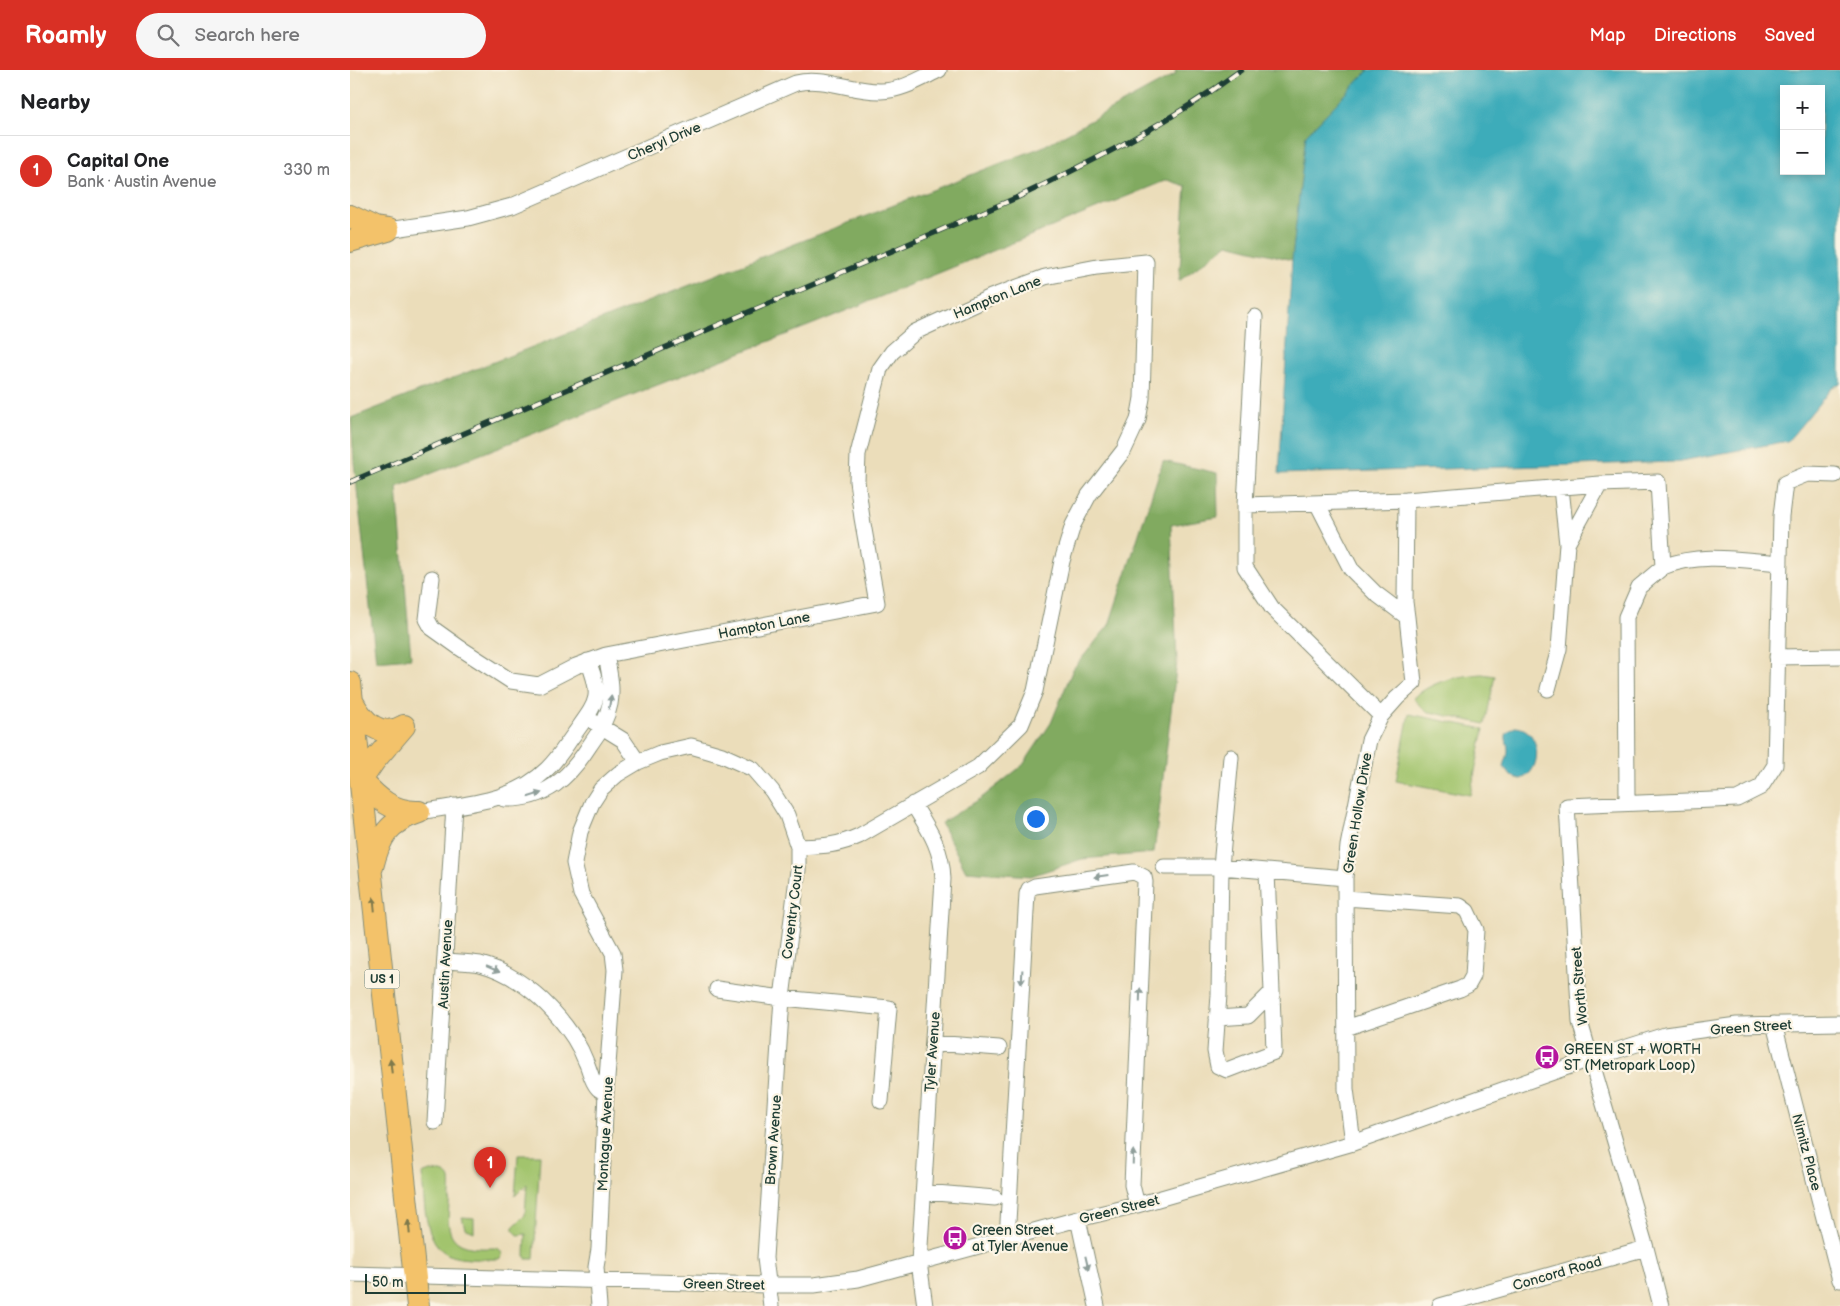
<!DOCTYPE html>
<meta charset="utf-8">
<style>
:root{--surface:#fff;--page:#f6f6f6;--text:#202124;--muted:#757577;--line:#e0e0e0;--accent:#d93025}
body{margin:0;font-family:"Balsamiq Sans",sans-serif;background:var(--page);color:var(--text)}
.controls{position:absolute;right:15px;top:15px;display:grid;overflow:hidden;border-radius:0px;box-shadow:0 2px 8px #0003}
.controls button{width:45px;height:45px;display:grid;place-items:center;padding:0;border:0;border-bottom:1px solid var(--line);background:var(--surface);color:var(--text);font:25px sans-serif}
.scale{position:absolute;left:15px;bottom:12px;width:101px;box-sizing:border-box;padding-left:5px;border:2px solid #1f3d34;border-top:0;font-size:14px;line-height:18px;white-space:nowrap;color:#1f3d34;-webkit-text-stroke:4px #fcf5e5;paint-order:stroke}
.you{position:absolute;left:685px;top:748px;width:18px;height:18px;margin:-12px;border:4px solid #fff;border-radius:50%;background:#1a73e8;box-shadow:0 0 0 8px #1a73e833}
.badge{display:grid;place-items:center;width:32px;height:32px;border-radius:50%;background:var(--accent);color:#fff;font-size:16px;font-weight:700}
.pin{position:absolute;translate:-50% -41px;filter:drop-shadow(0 1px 2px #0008)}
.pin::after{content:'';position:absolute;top:26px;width:18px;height:15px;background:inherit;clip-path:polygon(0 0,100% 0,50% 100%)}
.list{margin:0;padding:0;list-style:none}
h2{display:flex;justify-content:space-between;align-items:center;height:65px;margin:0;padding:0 20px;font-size:21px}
h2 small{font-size:16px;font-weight:400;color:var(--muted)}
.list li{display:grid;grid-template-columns:32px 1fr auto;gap:15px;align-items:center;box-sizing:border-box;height:70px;padding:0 20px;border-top:1px solid var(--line)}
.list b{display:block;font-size:19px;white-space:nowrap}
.list p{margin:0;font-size:16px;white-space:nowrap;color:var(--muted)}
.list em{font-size:16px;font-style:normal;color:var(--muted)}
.icon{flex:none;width:28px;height:28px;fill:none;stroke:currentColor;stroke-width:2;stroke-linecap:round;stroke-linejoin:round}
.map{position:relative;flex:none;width:1490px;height:1236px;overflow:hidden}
header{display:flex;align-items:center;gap:30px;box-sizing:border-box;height:70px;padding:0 25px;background:var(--accent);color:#fff}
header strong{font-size:24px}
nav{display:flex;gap:28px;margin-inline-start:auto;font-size:18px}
.search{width:350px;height:45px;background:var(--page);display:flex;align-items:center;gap:12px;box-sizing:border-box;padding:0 18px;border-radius:28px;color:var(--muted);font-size:19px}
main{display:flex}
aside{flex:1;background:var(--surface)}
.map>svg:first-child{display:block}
.green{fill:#a2c46d;stroke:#608050}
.forest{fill:#81aa60;stroke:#50744a}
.water{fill:#3dacba;stroke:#2e7477;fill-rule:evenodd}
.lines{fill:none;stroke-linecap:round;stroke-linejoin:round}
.minor-casing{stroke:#858d77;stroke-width:17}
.highway-casing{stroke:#858d77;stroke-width:24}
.minor{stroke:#fff;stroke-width:15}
.highway{stroke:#f3c26a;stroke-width:22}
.rail-casing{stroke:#1f3d34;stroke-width:5.5}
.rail{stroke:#fcf5e5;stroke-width:4;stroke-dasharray:11;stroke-linecap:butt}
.oneway{fill:#8f9e9a}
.oneway2{fill:#7e794c}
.labels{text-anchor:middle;stroke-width:4.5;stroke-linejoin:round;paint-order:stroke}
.shield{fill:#fcf5e5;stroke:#617469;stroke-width:1}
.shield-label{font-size:12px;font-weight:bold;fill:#1f3d34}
.street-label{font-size:14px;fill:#1f3d34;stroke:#fcf5e5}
.poi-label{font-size:14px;fill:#1f3d34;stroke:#fcf5e5;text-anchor:start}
</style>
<header>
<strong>Roamly</strong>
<div class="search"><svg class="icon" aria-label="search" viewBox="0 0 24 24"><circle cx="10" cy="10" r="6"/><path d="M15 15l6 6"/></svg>Search here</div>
<nav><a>Map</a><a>Directions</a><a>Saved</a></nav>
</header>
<main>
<aside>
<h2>Nearby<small></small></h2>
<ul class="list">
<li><span class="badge">1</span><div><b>Capital One</b><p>Bank · Austin Avenue</p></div><em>330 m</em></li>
</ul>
</aside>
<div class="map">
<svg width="1490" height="1236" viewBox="0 0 1490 1236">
<rect width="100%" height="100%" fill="#fcf5e5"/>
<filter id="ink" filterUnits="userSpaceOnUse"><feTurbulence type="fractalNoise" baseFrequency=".02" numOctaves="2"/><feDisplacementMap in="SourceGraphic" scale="10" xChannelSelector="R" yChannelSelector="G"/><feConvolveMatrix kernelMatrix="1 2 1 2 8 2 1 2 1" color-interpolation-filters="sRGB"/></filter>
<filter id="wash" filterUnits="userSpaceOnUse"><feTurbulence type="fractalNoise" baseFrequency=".0096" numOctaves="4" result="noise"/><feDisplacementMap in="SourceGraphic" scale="20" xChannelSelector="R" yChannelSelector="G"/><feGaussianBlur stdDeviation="1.12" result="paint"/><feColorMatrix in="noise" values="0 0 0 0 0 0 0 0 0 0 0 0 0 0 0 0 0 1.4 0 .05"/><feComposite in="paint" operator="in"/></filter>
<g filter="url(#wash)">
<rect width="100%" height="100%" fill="#ebddba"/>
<path class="green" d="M1132 604 1145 606 1135 654 1075 641 1063 628C1083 611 1106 606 1132 604Z
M1059 644 1134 659 1120 725 1046 711Z
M168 1085H190L184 1189H176L175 1185 176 1164 168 1165 163 1160V1157L175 1145 177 1114 165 1126Z
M80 1101C89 1102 97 1101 100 1109 103 1131 87 1168 116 1176 126 1179 138 1178 148 1178L152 1183V1186L149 1189C137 1189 123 1190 110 1188 72 1183 75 1133 72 1104Z
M112 1147 124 1148V1162L115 1158Z"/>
<path class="forest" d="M825 0H1019L956 65 942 190 878 174 829 211 836 116 817 110 466 253 47 417 61 588 26 591 4 392 1 348 692 77 826 4Z
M813 391 867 403 868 447 821 455 827 591 804 783 732 789 681 806 616 801 591 753 630 729 673 695 701 653 723 599 759 555Z"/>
<path class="water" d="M1019 0H1490V313L1481 319 1438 371 1325 392 929 404 942 190 956 65ZM1434 19H1471V101H1434Z
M1165 657C1190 657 1195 700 1171 709L1161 706 1154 697C1155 691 1158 686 1158 681 1158 669 1150 665 1165 657Z"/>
</g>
<g filter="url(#ink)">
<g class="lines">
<defs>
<path id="minor" d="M38 160 118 148 162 136 446 13C474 6 503 22 531 21 551 21 572 8 589 0
M905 247 895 435V497L922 538 1031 646
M1056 430 1055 532 1057 547
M967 433 1001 499 1025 523 1057 547 1064 613 1047 628 1031 646 1019 670 998 776 995 808 996 1019 1003 1073
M895 435 1056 430 1250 414 1308 412 1313 497 1289 517 1276 547 1277 733
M1217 474 1250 414
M1313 497C1349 482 1392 490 1430 493
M82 508 77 549 82 558 110 578 161 611 189 615 226 596 256 585 527 533 512 448 507 411 508 384 530 299 542 282 565 262 641 227 695 207 747 197 796 192 792 328 788 350 774 380 739 425 723 455 712 491 685 621 671 655 628 697 509 766C487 776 472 776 448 777
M1427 587 1490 586
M1198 619 1209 579 1217 474 1211 418
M244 652 273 670 288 692
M881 687 871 797 869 925 865 981 868 996 877 1000 924 982 922 922
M154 729C196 730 219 708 240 675 249 663 257 650 260 634 263 618 259 601 256 585
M563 734C579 760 592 778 593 809L569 1192 575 1236
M69 742C113 734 163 733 197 699 208 689 216 675 225 663 247 632 253 628 238 591
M814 797H871L995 808
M995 828 1110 836 1117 841 1126 860 1123 906 1118 915 1110 919 996 958
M95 891C107 892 118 892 130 894 169 904 202 935 224 968 229 976 233 984 236 992 240 1000 241 1010 247 1017 249 1020 252 1021 256 1022
M367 919 432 928 539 938 531 1031
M867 948 898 946 922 922 917 802
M1424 954 1490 1210
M583 973 649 978
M85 1052 104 736
M574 1122 645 1128
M728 1149 747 1236
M657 1169 677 824 679 819 685 816 784 802 794 807 795 812 782 1115 787 1135
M0 1204 417 1215H464L508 1209 728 1149 787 1135 1003 1073 1240 989 1315 965 1387 955 1490 953
M249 1236 246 1197 249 1179 256 1022 265 900 263 883 231 824 224 793 230 762 242 733 251 719 268 704 288 692 310 683 341 676 372 685 403 699 422 721 437 745 448 777V800L432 928 415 1188 421 1236
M1090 1236 1296 1178
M1311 1236 1296 1178 1230 952 1217 736 1387 729 1411 717 1425 695 1431 446 1435 413 1457 404 1485 405"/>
<path id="highway" d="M0 146 25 158 38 160
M0 171 38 160
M0 613 68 1236
M2 631C13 652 31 670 54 656
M54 656 24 691 11 710C27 728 43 743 69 742
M22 797C30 766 38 752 69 742"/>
</defs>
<use href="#minor" class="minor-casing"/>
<use href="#highway" class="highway-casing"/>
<use href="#minor" class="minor"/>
<use href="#highway" class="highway"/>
<defs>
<path id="rail" d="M0 412 666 128C744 91 821 52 891 0"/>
</defs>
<use href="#rail" class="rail-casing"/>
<use href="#rail" class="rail"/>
</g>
<defs><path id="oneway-solid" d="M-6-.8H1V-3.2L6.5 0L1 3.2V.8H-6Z" transform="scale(1.25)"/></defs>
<g class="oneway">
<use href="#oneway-solid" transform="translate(260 632) rotate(-81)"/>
<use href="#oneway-solid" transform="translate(185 725) rotate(-18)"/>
<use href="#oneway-solid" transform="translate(751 806) rotate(172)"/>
<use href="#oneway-solid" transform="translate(143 899) rotate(22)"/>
<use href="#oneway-solid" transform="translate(672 907) rotate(93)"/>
<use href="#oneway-solid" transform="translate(790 925) rotate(-88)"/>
<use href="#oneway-solid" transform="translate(783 1087) rotate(-88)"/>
<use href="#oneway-solid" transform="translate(737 1193) rotate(77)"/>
</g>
<g class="oneway2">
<use href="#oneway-solid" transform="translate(24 834) rotate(-96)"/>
<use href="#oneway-solid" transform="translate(41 996) rotate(-96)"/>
<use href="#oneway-solid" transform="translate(59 1157) rotate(-96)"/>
</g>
</g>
<defs>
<symbol id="bus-disc" viewBox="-11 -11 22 22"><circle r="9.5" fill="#b5179e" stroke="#fcf5e5"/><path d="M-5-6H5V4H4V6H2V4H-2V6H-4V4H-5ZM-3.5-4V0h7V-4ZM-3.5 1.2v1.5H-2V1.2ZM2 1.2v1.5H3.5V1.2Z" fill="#fff"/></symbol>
</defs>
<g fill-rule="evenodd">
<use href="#bus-disc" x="1183" y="973" width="28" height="28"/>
<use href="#bus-disc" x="591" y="1154" width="28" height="28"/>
</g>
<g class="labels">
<rect class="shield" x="14.5" y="899.5" width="35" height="19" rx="4"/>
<g class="shield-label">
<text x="32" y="913">US 1</text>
</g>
<g class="street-label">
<text transform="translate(314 71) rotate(-23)" y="5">Cheryl Drive</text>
<text transform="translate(647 227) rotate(-22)" y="5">Hampton Lane</text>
<text transform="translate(414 555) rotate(-11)" y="5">Hampton Lane</text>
<text transform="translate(1007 743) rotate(-81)" y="5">Green Hollow Drive</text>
<text transform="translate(442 842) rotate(-83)" y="5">Coventry Court</text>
<text transform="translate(95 894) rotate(-87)" y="5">Austin Avenue</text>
<text transform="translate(1229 916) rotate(-95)" y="5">Worth Street</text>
<text transform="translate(1401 957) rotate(-4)" y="5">Green Street</text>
<text transform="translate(582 982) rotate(-86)" y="5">Tyler Avenue</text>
<text transform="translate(255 1064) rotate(-87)" y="5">Montague Avenue</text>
<text transform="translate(423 1070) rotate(-86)" y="5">Brown Avenue</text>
<text transform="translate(1457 1082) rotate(75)" y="5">Nimitz Place</text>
<text transform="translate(769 1139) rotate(-14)" y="5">Green Street</text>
<text transform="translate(1207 1203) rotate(-16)" y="5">Concord Road</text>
<text transform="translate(374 1214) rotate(1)" y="5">Green Street</text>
</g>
<g class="poi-label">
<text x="1214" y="984">GREEN ST + WORTH<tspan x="1214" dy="16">ST (Metropark Loop)</tspan></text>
<text x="622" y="1165">Green Street<tspan x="622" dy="16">at Tyler Avenue</tspan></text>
</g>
</g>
</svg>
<div class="controls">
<button>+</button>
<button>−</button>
</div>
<div class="scale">50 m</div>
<div class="you"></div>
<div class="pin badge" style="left:140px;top:1118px">1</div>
</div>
</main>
